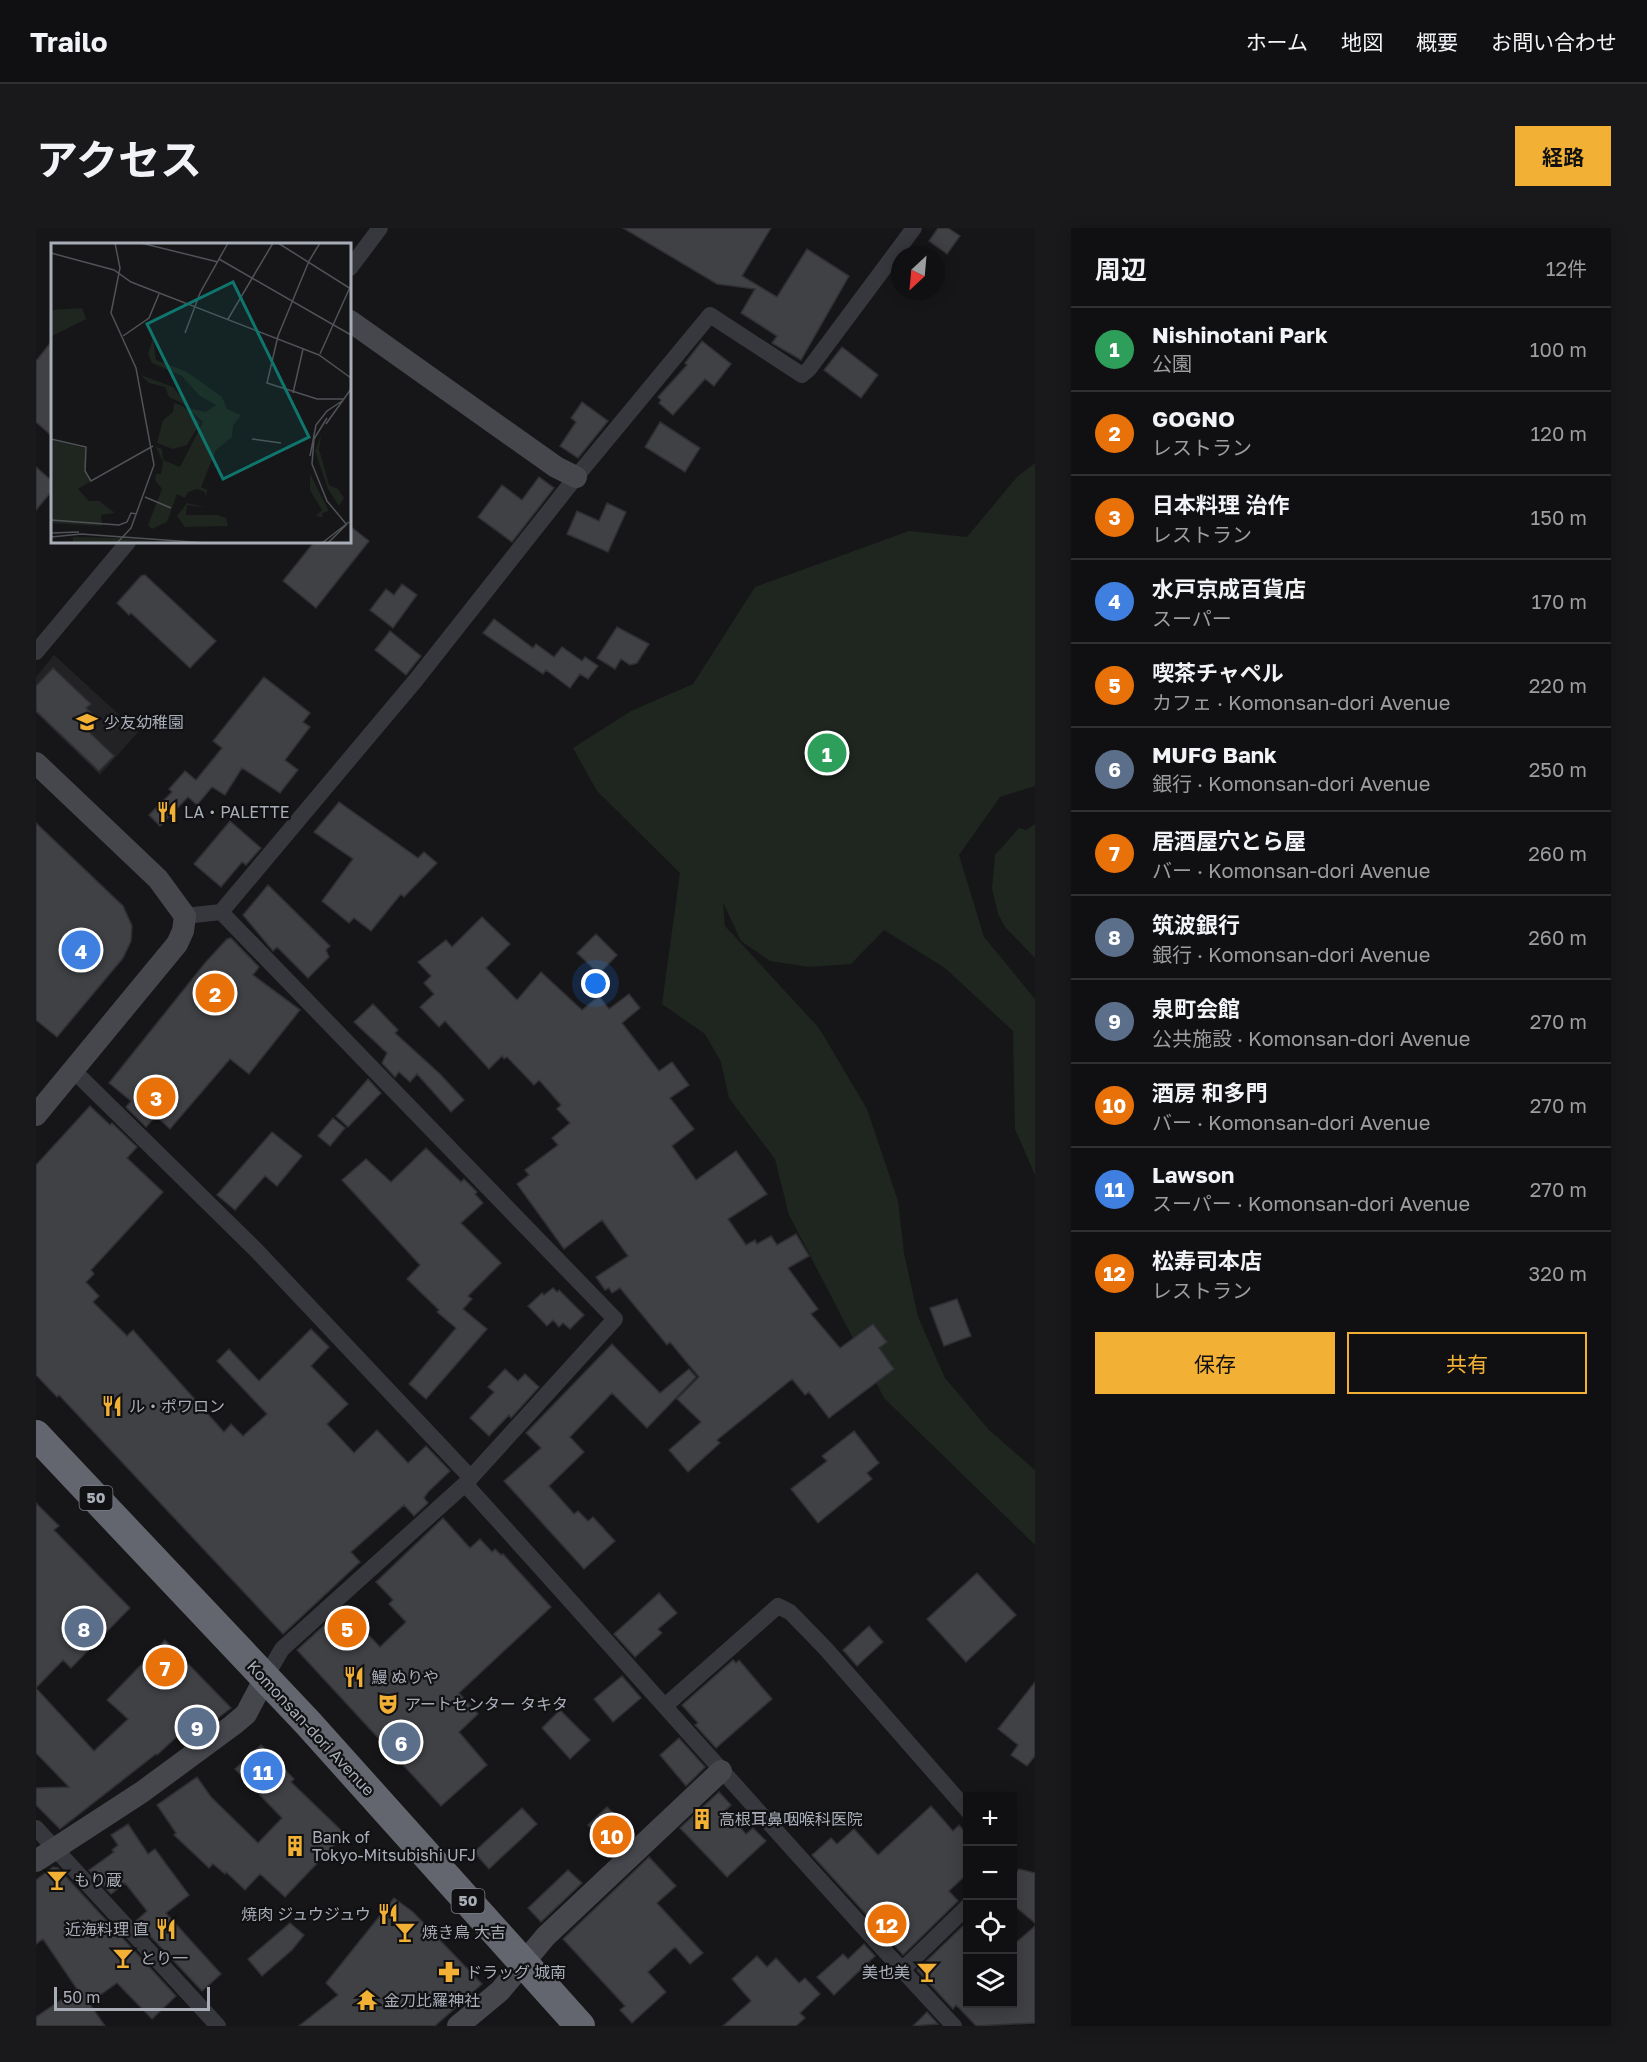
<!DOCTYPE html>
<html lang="ja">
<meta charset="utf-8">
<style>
:root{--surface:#101012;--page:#19191b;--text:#f1f3f6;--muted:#9c9d9f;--line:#303032;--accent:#f2b134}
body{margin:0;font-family:"Golos Text","Noto Sans JP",sans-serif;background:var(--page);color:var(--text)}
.controls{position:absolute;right:18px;bottom:18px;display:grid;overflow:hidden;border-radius:0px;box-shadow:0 3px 15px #0003}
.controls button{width:54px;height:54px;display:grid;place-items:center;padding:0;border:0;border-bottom:2px solid var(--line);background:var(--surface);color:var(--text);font:30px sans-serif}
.compass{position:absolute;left:855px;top:18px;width:54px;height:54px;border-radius:50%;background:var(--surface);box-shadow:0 3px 15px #0003;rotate:206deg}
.scale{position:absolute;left:18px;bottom:15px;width:156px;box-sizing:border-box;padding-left:6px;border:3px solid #a8adb8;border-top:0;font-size:16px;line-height:21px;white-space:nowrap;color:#a8adb8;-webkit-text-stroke:4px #111113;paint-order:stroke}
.you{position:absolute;left:560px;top:756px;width:21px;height:21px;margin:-15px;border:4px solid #fff;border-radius:50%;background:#1a73e8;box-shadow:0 0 0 9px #1a73e833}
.badge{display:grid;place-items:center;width:39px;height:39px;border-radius:50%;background:var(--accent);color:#fff;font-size:20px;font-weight:700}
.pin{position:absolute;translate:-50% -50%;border:3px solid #fff;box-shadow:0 2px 6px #0006}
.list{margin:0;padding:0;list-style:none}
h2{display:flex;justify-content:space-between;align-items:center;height:78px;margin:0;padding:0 24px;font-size:26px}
h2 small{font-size:20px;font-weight:400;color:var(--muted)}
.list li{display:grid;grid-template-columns:39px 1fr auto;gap:18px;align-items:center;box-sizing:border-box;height:84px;padding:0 24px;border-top:2px solid var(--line)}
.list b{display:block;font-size:22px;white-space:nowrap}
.list p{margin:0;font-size:20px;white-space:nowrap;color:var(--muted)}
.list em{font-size:20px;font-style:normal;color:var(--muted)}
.actions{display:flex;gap:12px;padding:18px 24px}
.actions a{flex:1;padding:14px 0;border:2px solid var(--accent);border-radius:0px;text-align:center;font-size:21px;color:var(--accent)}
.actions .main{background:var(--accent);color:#111}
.icon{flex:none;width:33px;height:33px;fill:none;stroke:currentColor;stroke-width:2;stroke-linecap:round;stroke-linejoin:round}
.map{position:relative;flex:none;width:999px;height:1798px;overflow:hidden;border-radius:0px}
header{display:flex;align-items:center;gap:36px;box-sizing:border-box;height:84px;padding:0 30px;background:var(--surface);border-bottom:2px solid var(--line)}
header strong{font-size:28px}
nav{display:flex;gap:33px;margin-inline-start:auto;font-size:21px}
.intro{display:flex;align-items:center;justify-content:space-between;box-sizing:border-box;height:144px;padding:0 36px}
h1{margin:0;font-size:42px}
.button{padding:15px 27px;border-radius:0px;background:var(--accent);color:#111;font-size:21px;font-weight:700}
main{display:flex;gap:36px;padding:0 36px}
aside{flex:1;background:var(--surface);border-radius:0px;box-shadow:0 3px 15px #0003}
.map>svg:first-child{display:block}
.built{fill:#222225}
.green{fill:#1e261f}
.building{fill:#404145;stroke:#303034;stroke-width:1.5}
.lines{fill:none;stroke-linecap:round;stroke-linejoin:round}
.street{stroke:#37383d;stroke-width:16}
.secondary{stroke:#45474d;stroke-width:22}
.highway{stroke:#63666e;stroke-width:30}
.labels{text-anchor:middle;stroke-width:4.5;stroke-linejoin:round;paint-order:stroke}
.shield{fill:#111113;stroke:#7b7e86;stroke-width:1.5}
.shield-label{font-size:15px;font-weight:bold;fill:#a8adb8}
.poi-label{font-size:16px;fill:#a8adb8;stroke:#111113;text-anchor:start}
.street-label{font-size:16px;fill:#a8adb8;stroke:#111113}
.inset-road{fill:none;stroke:#505258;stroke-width:1.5}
.view{fill:#0f766e;fill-opacity:0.15;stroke:#0f766e;stroke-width:3}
.inset-edge{fill:none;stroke:#a8adb8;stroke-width:3}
</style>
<header>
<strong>Trailo</strong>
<nav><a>ホーム</a><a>地図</a><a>概要</a><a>お問い合わせ</a></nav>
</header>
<div class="intro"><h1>アクセス</h1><a class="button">経路</a></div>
<main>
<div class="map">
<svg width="999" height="1798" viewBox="0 0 999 1798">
<rect width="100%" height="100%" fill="#161618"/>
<path class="built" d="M18 427 102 504 64 547 0 485V449Z"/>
<path class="green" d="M999 235V558L964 569 923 627 948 709 999 771V947L979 901 977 803 909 740 848 702 815 736 773 739 734 733 705 713 687 674 689 698 783 800 831 881 862 973 868 1025 882 1089 909 1150 953 1202 999 1242V1317L848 1170 753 987 739 931 693 870 685 834 669 806 626 776 644 645 561 563 537 520 595 483 657 456 719 359 873 303 931 309 981 249Z
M999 596V730L969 699 962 686 956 661 959 627 983 600 990 602Z"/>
<path class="building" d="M587 0H735L706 48 741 69 771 21 813 48 765 132 736 115 741 108 705 85 719 61 681 56Z
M902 0H912L924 8 911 26 893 13Z
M16 113V208L0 194V133Z
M666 113 695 136 678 158 669 151 637 187 623 175 625 172 622 169 651 137 649 135Z
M806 119 842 147 825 170 788 142Z
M546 174 572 193 542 230 524 218 540 194 535 190Z
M624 194 664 220 649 244 609 219Z
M0 239 16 253V263L0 282Z
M503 249 518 260 476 314 442 289 466 257 486 272Z
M571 275 590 284 572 324 531 306 541 283 563 293Z
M314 298 333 313 280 380 247 353 278 314H314Z
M109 347 180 413 154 440 95 385 93 387 81 375 105 348Z
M366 356 381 367 357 400 334 382 350 361 358 367Z
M458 391 497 420 500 416 518 429 526 419 546 433 549 429 562 438 552 451 544 446 534 460 510 442 507 446 447 405Z
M581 399 613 416 601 435 594 437 585 431 579 441 561 430Z
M354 403 385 428 370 447 339 422Z
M17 440 55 476 50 480 62 491 51 502 78 528 63 543 0 483V458Z
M228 449 274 485 267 494 274 499 249 532 262 542 244 565 206 540 189 567 176 559 161 577 152 569 124 598 113 587 136 564 133 561 149 543 160 552 186 520 177 513Z
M303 574 382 630 388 624 401 635 368 669 365 666 335 703 318 690 313 695 286 673 317 631 278 604Z
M194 593 225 620 210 637 206 634 185 659 158 636Z
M0 595 87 678 96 698 95 713 87 730 21 809 0 792Z
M232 657 294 718 290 722 293 729 272 750 241 719 237 723 207 687Z
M446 689 474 716 450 740 481 772 505 744 546 782 563 768 573 781 593 766 604 780 586 795 623 843 636 834 653 857 634 870 658 901 636 918 660 952 700 923 731 966 692 991 710 1017 719 1012 721 1016 735 1008 741 1017 760 1006 773 1028 752 1040 782 1081 775 1086 804 1120 837 1096 851 1114 843 1120 858 1141 793 1190 773 1164 769 1167 756 1151 681 1212 684 1215 652 1244 633 1222 665 1194 641 1171 663 1149 634 1114 631 1117 584 1060 576 1065 573 1060 569 1062 560 1049 592 1028 566 992 528 1021 481 956 493 947 489 942 522 917 516 910 534 895 521 881 525 877 503 852 498 857 471 829 468 831 466 828 453 841 409 793 403 799 384 779 398 766 388 755 395 748 382 734 410 712 416 719Z
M560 706 581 727 563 746 541 725Z
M195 710 223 739 217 747 264 782 213 846 194 831 134 901 120 888 110 899 90 879 95 873 73 855 169 735 191 711Z
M337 776 362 802 359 805 404 846 428 872 415 884 381 846 374 854 363 844 359 849 346 835 351 825 318 794Z
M332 851 345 865 312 899 300 888Z
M54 878 74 897 76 895 101 919 91 930 127 964 55 1042 58 1046 50 1054 63 1068 57 1074 91 1108 97 1102 188 1204 195 1196 207 1208 231 1186 181 1133 193 1121 223 1153 275 1101 293 1119 275 1138 312 1176 291 1196 318 1225 341 1202 372 1235 390 1218 414 1243 392 1264 388 1270 392 1275 378 1288 368 1277 315 1324 324 1334 247 1406 23 1167 21 1169 0 1147V937Z
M297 890 309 900 294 918 282 908Z
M236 904 266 928 241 958 229 948 199 982 181 967Z
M390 920 425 954 428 951 441 964 439 966 447 975 425 995 465 1035 432 1068 436 1071 427 1081 451 1101 390 1171 373 1156 420 1100 401 1084 403 1082 371 1051 384 1037 306 952 330 931 355 954Z
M517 1060 521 1064 523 1062 548 1087 534 1101 527 1095 523 1099 517 1092 511 1098 492 1078 506 1065 508 1067Z
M921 1071 935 1108 908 1118 894 1080Z
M576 1116 624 1165 653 1141 660 1149 611 1200 576 1165 534 1209 548 1224 513 1258 538 1286 542 1283 552 1293 557 1289 579 1313 548 1341 468 1253 505 1220 490 1205Z
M469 1141 482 1153 489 1146 503 1159 475 1190 473 1187 453 1208 434 1190 458 1164 452 1159Z
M818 1203 843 1235 831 1245 836 1251 782 1295 755 1261 791 1233 786 1228Z
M0 1275 23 1298 18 1302 94 1380 35 1440 27 1432 0 1460Z
M407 1290 434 1320 444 1311 456 1324 459 1321 465 1327 467 1326 515 1379 423 1465 442 1486 423 1504 451 1537 405 1578 261 1422 307 1380 344 1419 370 1394 353 1376 357 1372 340 1354Z
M941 1345 980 1387 930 1434 891 1391Z
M623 1365 641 1385 622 1401 626 1405 599 1429 578 1406Z
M833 1398 847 1414 821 1438 807 1422Z
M129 1412 195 1480 156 1510 148 1502 121 1527 120 1526 24 1601 0 1577V1560L33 1559 0 1525V1460L58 1523 92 1491 71 1472Z
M697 1432 700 1435 703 1432 736 1471 680 1520 659 1497 662 1495 646 1477Z
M586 1448 605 1470 577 1494 558 1471Z
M999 1454V1528L991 1538 975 1527 982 1517 962 1501Z
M524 1482 554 1512 534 1531 506 1500Z
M643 1510 669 1539 650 1558 624 1527Z
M225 1517 258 1551 255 1554 309 1606 249 1669 224 1646 209 1662 190 1644 189 1646 177 1636 173 1640 138 1607 140 1605 121 1577 161 1549 175 1569 222 1615 246 1590 199 1541Z
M683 1564 695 1577 689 1583 710 1606 717 1600 730 1613 691 1649 644 1600Z
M895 1578 917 1603 923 1597 932 1607V1645L913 1663 922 1673 867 1727 776 1627 795 1610 801 1616 818 1601 842 1627Z
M571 1579 595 1603 592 1606 595 1609 579 1624 552 1597Z
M486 1580 501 1596 453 1641 438 1624Z
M92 1596 112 1626 119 1621 153 1667 130 1685 185 1746 166 1763 100 1693 111 1683 89 1655 75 1666 53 1642 78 1624 76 1622 82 1617 75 1607Z
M613 1629 640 1658 621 1675 667 1725 654 1736 639 1719 612 1744 630 1764 596 1795 584 1782 589 1778 527 1711Z
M17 1639 22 1640 140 1768 116 1791 81 1755 53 1775 69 1798H0V1789L41 1761 7 1711 0 1716V1652Z
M983 1641 999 1645V1695L976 1676V1649Z
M532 1642 546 1655 505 1694 492 1680Z
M358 1670 377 1684 446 1756 399 1798H263L302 1767 290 1755Z
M932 1693V1776H976V1718L999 1698V1795L940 1798 920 1777 917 1781 881 1742Z
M254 1695 268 1707 256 1722 226 1748 212 1731Z
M828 1716 839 1728 798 1767 781 1749 807 1726 812 1731Z
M721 1728 731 1739 740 1730 763 1755 769 1750 784 1766 764 1785 769 1790 760 1798H687L715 1773 696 1751Z
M891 1784 902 1796 877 1798Z"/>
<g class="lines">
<path class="street" d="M314 40 344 0
M0 424 92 314
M185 684 579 1091 429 1256 246 1421 229 1450
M149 688 185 684 379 453 540 249 674 87 766 147 773 141 878 0
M38 843 220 1022 435 1250
M429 1256C593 1436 752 1620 918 1798
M630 1477 742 1378 754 1384 790 1421 932 1583
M0 1600 182 1798
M866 1742 932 1678"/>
<path class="secondary" d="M314 93 520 239 540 249
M0 535 122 651 149 688 147 703 141 716 0 887
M0 1633 106 1564 197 1497 210 1486 229 1450
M422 1798 464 1763 510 1708 685 1543"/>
<path class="highway" d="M0 1207 272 1495 544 1798"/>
</g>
<defs>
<symbol id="school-bare" viewBox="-9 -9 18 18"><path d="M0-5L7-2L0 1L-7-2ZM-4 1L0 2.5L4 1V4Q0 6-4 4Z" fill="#f2b134" stroke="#111113" stroke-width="2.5" paint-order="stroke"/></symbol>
<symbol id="restaurant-bare" viewBox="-9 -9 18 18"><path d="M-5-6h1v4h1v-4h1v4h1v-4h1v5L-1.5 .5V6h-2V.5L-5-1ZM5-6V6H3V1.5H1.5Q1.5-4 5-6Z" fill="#f2b134" stroke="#111113" stroke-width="2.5" paint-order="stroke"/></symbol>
<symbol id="theatre-bare" viewBox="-9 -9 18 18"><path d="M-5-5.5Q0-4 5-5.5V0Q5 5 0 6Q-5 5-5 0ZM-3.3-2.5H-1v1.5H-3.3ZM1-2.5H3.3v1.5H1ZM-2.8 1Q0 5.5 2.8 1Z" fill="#f2b134" stroke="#111113" stroke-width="2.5" paint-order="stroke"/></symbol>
<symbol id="building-bare" viewBox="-9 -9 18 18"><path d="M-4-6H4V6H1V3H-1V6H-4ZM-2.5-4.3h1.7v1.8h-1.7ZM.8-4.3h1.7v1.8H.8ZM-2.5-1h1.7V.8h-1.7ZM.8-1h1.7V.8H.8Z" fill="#f2b134" stroke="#111113" stroke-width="2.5" paint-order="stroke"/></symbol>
<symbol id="bar-bare" viewBox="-9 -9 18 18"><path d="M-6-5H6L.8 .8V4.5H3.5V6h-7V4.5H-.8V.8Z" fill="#f2b134" stroke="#111113" stroke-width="2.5" paint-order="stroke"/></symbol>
<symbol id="pharmacy-bare" viewBox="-9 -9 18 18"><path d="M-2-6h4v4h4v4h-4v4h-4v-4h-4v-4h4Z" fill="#f2b134" stroke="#111113" stroke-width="2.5" paint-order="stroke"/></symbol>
<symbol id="temple-bare" viewBox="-9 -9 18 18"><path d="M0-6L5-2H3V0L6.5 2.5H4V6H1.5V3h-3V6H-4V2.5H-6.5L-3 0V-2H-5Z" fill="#f2b134" stroke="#111113" stroke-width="2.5" paint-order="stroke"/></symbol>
</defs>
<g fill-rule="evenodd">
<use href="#school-bare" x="36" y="479" width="30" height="30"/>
<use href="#restaurant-bare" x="116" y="569" width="30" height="30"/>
<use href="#restaurant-bare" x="61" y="1163" width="30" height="30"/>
<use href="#restaurant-bare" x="303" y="1434" width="30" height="30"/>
<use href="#theatre-bare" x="337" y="1461" width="30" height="30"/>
<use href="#building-bare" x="651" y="1576" width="30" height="30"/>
<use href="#building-bare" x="244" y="1603" width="30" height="30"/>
<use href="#bar-bare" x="6" y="1637" width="30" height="30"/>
<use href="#restaurant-bare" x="337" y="1671" width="30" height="30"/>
<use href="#restaurant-bare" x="115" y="1686" width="30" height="30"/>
<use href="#bar-bare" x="354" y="1689" width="30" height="30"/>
<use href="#bar-bare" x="72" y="1715" width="30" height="30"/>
<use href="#pharmacy-bare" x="398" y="1729" width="30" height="30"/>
<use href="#bar-bare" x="876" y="1729" width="30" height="30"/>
<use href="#temple-bare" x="316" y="1757" width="30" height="30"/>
</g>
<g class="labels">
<g class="shield">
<rect x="43.5" y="1258" width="33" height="24" rx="4.5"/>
<rect x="415.5" y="1661" width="33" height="24" rx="4.5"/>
</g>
<g class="shield-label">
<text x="60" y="1275">50</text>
<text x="432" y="1678">50</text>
</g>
<g class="poi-label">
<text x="68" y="500">少友幼稚園</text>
<text x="148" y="590">LA・PALETTE</text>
<text x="93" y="1184">ル・ポワロン</text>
<text x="335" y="1455">鰻 ぬりや</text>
<text x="369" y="1482">アートセンター タキタ</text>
<text x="683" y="1597">高根耳鼻咽喉科医院</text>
<text x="276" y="1615">Bank of<tspan x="276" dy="18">Tokyo-Mitsubishi UFJ</tspan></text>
<text x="38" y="1658">もり蔵</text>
<text x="335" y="1692" text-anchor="end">焼肉 ジュウジュウ</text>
<text x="113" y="1707" text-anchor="end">近海料理 直</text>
<text x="386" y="1710">焼き鳥 大吉</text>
<text x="104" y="1736">とり一</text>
<text x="430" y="1750">ドラッグ 城南</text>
<text x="874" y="1750" text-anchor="end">美也美</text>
<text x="348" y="1778">金刀比羅神社</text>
</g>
<g class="street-label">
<text transform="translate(275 1500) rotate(47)" y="6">Komonsan-dori Avenue</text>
</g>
</g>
<g transform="translate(15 15)">
<rect width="300" height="300" fill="#161618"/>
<path d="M31 65 35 76 1 93 0 67ZM102 95 105 117 136 129 171 154 176 166 190 172 182 183 181 194 165 207 150 244 156 247 155 255 154 249 146 246 137 249 134 255 126 251 116 279 101 286 97 282 111 246 104 237 105 231H110L112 219 105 204 111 206 112 217 129 224 152 179 131 160 118 154 114 144 98 140 90 132 122 144 140 166 155 169 165 162 149 153 131 133 101 120 97 111ZM123 160 132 163 149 180 136 202 122 206 106 200 112 177 122 169ZM270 192 268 206 278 242 287 246 293 255 288 263 277 246 264 208ZM0 197 34 205V228L40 238 27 246 38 258H48L64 270 50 272 51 283 0 280ZM259 231 278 268 271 270 272 274 265 273 271 267 259 247ZM136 260 156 265 136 262 135 272H167L175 275 177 283 134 284 126 273ZM22 294 65 295 133 300H29L22 299Z" fill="#1e261f"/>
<path class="inset-road" d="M64 0 69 25 60 70 85 125 103 222 80 285 66 300M90 0 167 19M227 0 300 46M269 0 258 18 227 93 216 140 266 156H293M0 10 63 27 80 39 268 112 300 135M168 16 300 92M177 76 222 0M134 90 149 50 177 0M72 93 98 75 108 51M269 111 300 42M242 150 252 106M276 175 263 196 261 221 276 258 296 282M275 181 300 146M0 196 35 204 34 228 40 238 102 203M201 196 230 200M259 213 265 182 276 168 291 158M94 254 120 265M0 277 68 282 76 279 80 270 86 271M0 290 28 289M0 294 30 291 155 300M271 300 298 279M277 300 296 281"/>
<path class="view" d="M182 39 258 194 172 236 96 81Z"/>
<rect width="300" height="300" class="inset-edge"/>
</g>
</svg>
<div class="controls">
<button>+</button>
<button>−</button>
<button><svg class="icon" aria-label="locate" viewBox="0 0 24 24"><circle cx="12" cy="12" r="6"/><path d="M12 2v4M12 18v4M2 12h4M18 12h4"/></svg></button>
<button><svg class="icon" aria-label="layers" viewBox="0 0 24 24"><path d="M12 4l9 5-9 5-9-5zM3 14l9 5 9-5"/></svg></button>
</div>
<svg class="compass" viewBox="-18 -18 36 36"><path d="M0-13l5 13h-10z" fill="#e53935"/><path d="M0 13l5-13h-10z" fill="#9c9d9f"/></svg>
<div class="scale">50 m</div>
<div class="you"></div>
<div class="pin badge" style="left:791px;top:525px;background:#2e9e5b">1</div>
<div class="pin badge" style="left:179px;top:765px;background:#e8710a">2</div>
<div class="pin badge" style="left:120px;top:869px;background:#e8710a">3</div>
<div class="pin badge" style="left:45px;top:722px;background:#3f7fe0">4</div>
<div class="pin badge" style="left:311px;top:1400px;background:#e8710a">5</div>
<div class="pin badge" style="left:365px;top:1514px;background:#5c6f8a">6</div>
<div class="pin badge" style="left:129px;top:1439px;background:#e8710a">7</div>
<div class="pin badge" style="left:48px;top:1400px;background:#5c6f8a">8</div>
<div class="pin badge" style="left:161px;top:1499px;background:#5c6f8a">9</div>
<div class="pin badge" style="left:576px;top:1607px;background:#e8710a">10</div>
<div class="pin badge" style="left:227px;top:1543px;background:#3f7fe0">11</div>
<div class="pin badge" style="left:851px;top:1696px;background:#e8710a">12</div>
</div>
<aside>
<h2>周辺<small>12件</small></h2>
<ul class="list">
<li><span class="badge" style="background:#2e9e5b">1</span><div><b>Nishinotani Park</b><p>公園</p></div><em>100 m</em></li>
<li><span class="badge" style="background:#e8710a">2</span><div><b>GOGNO</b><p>レストラン</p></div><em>120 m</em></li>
<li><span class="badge" style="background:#e8710a">3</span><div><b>日本料理 治作</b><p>レストラン</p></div><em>150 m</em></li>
<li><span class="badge" style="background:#3f7fe0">4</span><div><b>水戸京成百貨店</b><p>スーパー</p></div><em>170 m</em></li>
<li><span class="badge" style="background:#e8710a">5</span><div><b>喫茶チャペル</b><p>カフェ · Komonsan-dori Avenue</p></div><em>220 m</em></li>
<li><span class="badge" style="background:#5c6f8a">6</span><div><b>MUFG Bank</b><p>銀行 · Komonsan-dori Avenue</p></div><em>250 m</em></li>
<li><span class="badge" style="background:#e8710a">7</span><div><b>居酒屋穴とら屋</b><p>バー · Komonsan-dori Avenue</p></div><em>260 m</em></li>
<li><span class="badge" style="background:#5c6f8a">8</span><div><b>筑波銀行</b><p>銀行 · Komonsan-dori Avenue</p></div><em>260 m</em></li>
<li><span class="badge" style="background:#5c6f8a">9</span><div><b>泉町会館</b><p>公共施設 · Komonsan-dori Avenue</p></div><em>270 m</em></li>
<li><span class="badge" style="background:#e8710a">10</span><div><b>酒房 和多門</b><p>バー · Komonsan-dori Avenue</p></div><em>270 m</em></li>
<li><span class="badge" style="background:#3f7fe0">11</span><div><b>Lawson</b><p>スーパー · Komonsan-dori Avenue</p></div><em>270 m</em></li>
<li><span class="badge" style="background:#e8710a">12</span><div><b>松寿司本店</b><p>レストラン</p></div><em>320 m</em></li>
</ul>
<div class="actions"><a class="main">保存</a><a>共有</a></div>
</aside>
</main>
